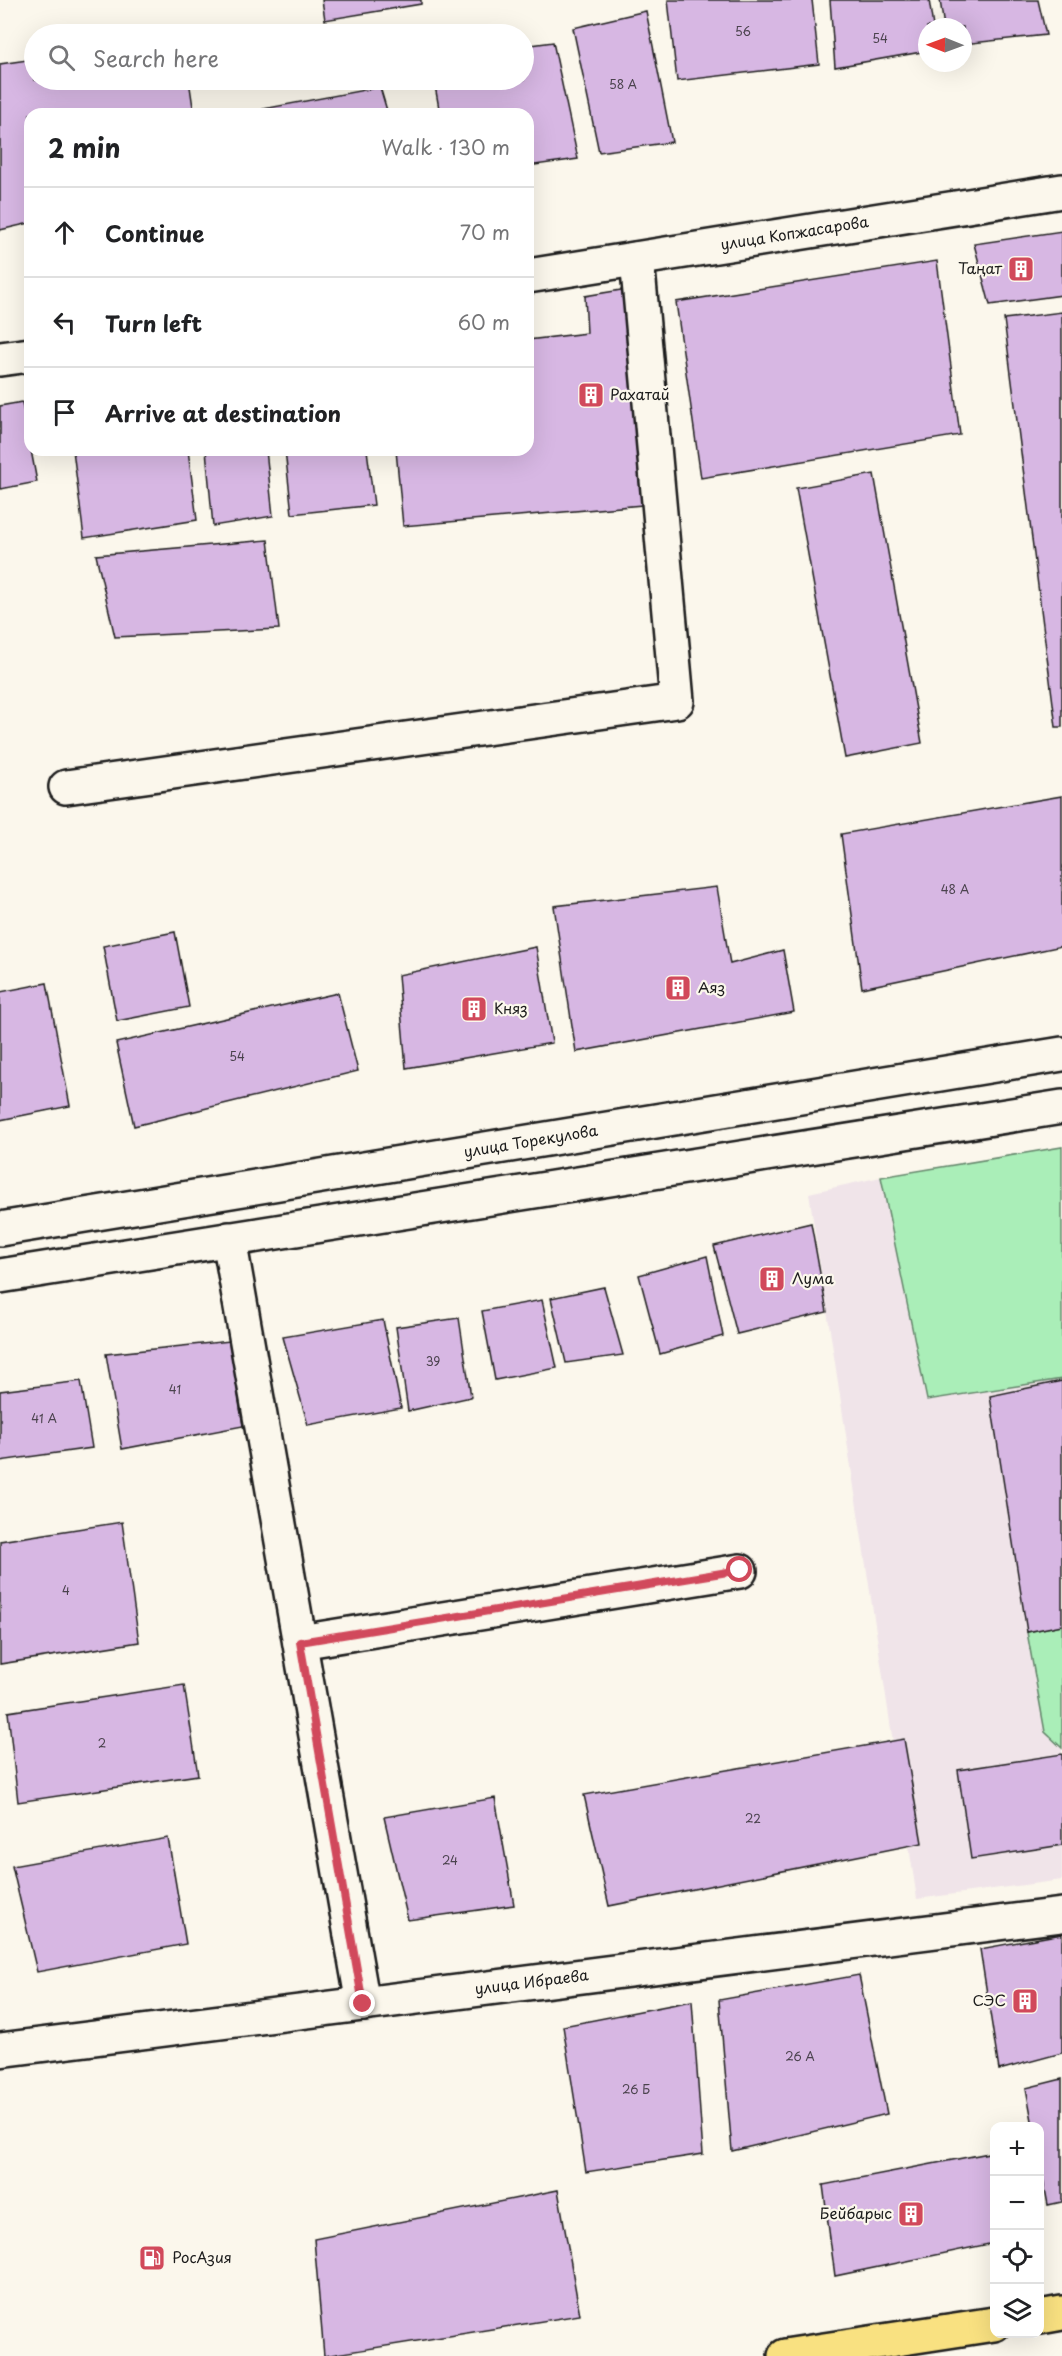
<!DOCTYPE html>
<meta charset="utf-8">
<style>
:root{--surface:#fff;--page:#f6f6f6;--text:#202124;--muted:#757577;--line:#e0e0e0}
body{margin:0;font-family:"Playpen Sans",sans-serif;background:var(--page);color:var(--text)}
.controls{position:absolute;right:18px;bottom:18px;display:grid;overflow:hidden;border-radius:12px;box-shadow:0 6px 24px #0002}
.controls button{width:54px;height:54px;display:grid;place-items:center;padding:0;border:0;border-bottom:2px solid var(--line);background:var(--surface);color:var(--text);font:30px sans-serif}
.compass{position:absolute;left:918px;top:18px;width:54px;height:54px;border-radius:50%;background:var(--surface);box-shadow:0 6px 24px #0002;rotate:271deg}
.stop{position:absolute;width:18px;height:18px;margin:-14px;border:4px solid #d1495b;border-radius:50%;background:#fff}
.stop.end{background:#d1495b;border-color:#fff;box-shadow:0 2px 6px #0008}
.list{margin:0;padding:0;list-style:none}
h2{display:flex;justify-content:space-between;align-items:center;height:78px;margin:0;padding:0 24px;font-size:26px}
h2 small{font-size:20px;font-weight:400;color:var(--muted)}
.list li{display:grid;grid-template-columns:39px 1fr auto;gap:18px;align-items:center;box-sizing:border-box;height:90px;padding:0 24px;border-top:2px solid var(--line)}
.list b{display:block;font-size:22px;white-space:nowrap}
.list em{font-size:20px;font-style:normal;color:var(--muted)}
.icon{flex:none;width:33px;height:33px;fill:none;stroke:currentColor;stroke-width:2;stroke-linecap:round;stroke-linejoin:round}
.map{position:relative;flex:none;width:1062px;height:2356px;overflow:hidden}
.search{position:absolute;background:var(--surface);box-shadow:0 6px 24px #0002;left:24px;top:24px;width:510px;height:66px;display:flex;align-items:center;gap:15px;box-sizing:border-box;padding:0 21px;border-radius:33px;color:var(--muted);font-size:22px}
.panel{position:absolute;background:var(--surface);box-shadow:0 6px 24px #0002;left:24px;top:108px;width:510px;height:348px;border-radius:18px}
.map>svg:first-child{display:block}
.built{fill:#f0e4e9}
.green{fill:#aaeeb8;stroke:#63856a;stroke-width:1.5}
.building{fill:#d7b7e3;stroke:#1c1c1c;stroke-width:1.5}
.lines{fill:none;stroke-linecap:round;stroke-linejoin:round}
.minor-casing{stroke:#1c1c1c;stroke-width:38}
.major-casing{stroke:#1c1c1c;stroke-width:38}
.minor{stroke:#fbf7ec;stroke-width:33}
.major{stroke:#f9e181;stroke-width:33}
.route{stroke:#d1495b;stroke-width:8}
.labels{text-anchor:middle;stroke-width:4.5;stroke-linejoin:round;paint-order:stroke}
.number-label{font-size:12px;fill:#4b434e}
.street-label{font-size:15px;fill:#1c1c1c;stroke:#fbf7ec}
.poi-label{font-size:15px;fill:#1c1c1c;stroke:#fbf7ec;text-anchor:start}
</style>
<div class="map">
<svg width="1062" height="2356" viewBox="0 0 1062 2356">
<rect width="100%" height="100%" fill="#fbf7ec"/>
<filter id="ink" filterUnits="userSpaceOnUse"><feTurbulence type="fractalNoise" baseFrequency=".0167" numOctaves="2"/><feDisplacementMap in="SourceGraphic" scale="12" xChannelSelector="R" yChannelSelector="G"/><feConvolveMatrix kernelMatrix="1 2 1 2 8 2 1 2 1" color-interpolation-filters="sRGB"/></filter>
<g filter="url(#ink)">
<path class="built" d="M1062 1147V1880L917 1899 809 1193 881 1177Z"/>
<path class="green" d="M1062 1147V1379L927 1400 881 1177Z
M1062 1625V1748L1045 1732 1027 1632Z"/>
<path class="building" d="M322 0H421V4L325 20Z
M668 0H812L819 64 677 81Z
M830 0H929L933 27H927V51L835 67Z
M940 0H1038L1046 35 963 44V27H944Z
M646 11 672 142 599 152 573 28Z
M553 42 578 159 528 166V114H440L434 80H524V46Z
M34 59V80H189L194 114H30V223L0 230V64Z
M380 87 388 114H264L263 109Z
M1062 231V295L990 305 974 244Z
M937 261 960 435 701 478 676 302Z
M645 286 665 503 403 526 396 450H528V340L587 333 585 296Z
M1062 312V727H1056L1004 319Z
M22 402 37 482 0 489V406Z
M73 450H188L197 520 84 538Z
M206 450H266L273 516 213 526Z
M285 450H367L374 505 292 514Z
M874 474 922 743 845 758 796 488Z
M268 540 279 629 115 637 96 555Z
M1062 796V946L862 988 841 834Z
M717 887 730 964 783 950 794 1012 576 1052 554 906Z
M175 932 189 1007 117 1021 103 946Z
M536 947 552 1043 406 1068 398 975Z
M47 983 70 1106 0 1120V992Z
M338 993 358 1071 134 1126 116 1043Z
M811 1223 827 1312 737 1334 714 1246Z
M707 1256 723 1336 660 1354 639 1275Z
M604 1287 623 1355 566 1363 551 1298Z
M542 1300 557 1368 495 1380 482 1311Z
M459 1318 471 1397 408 1411 396 1327Z
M383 1320 401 1408 308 1425 283 1337Z
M230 1341 243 1426 122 1449 106 1354Z
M81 1381 92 1448 0 1461V1391Z
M1062 1381V1625L1027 1632 990 1396Z
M122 1522 139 1642 0 1664V1541Z
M184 1685 198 1775 18 1802 8 1712Z
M904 1739 922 1843 609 1906 584 1795Z
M1062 1754V1845L971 1859 958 1770Z
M495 1798 514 1905 408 1920 384 1817Z
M168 1838 186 1944 37 1972 12 1866Z
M1062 1934V2053L999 2070 980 1949Z
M859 1975 887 2114 732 2151 719 2000Z
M692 2001 703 2154 586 2172 563 2026Z
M1062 2079V2202L1048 2205 1040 2162V2126H1033L1026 2088Z
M994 2152V2243L835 2276 823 2185Z
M558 2190 580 2315 324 2356 314 2239Z"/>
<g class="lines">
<defs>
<g id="minor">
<path id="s1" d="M528 276 1062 191"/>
<path d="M0 359 30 355"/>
<path d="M66 787 677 701 637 259"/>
<path id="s2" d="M0 1229 1062 1054"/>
<path d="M229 1239 363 2004"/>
<path d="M0 1276 1062 1107"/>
<path d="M300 1642 740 1571"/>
<path id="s3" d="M0 2050 1062 1915"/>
</g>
<path id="major" d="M1040 2317 1062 2313
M785 2356 994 2324"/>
</defs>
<use href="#minor" class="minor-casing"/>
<use href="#major" class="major-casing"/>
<use href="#minor" class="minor"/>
<use href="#major" class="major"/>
</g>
</g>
<g class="lines" filter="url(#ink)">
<path class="route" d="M363 2004 300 1642 740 1570"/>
</g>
<defs>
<symbol id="building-square" viewBox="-11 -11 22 22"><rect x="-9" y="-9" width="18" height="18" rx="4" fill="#d1495b" stroke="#fbf7ec"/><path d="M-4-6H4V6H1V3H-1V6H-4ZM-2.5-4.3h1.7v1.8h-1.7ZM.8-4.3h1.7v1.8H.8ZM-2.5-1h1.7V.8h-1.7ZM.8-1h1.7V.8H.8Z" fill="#fff"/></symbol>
<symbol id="fuel-square" viewBox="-11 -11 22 22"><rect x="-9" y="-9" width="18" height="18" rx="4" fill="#d1495b" stroke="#fbf7ec"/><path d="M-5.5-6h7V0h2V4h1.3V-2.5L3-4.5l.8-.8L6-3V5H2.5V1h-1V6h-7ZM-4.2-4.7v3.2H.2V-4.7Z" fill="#fff"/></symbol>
</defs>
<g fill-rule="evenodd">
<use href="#building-square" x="1006" y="254" width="30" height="30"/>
<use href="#building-square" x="576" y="380" width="30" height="30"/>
<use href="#building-square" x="663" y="973" width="30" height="30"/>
<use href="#building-square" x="459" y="994" width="30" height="30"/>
<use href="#building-square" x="757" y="1264" width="30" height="30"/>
<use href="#building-square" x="1010" y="1986" width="30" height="30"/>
<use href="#building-square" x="896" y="2199" width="30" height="30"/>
<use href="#fuel-square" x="137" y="2243" width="30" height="30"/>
</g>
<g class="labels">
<g class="number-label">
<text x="743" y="36">56</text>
<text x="880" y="43">54</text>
<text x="623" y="89">58 А</text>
<text x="955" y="894">48 А</text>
<text x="237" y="1061">54</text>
<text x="433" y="1366">39</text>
<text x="175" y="1394">41</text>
<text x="44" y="1423">41 А</text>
<text x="66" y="1595">4</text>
<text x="102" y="1748">2</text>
<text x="753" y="1823">22</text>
<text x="450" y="1865">24</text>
<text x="800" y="2061">26 А</text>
<text x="636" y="2094">26 Б</text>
</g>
<g class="street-label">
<text dy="5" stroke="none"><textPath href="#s1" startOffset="270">улица Копжасарова</textPath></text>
<text dy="5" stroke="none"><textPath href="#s2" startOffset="538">улица Торекулова</textPath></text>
<text dy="5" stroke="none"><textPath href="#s3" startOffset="536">улица Ибраева</textPath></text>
</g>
<g class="poi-label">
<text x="1002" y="274" text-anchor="end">Таңат</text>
<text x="610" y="400">Рахатай</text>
<text x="698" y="993">Аяз</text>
<text x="494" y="1014">Княз</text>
<text x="792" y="1284">Лума</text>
<text x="1006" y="2006" text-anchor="end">СЭС</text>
<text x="892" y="2219" text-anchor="end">Бейбарыс</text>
<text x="172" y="2263">РосАзия</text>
</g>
</g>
</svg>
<div class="controls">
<button>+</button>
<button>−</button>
<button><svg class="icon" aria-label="locate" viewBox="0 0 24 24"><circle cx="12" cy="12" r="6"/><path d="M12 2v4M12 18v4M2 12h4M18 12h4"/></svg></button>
<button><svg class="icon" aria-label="layers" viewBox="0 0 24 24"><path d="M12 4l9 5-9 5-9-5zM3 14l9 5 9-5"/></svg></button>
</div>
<svg class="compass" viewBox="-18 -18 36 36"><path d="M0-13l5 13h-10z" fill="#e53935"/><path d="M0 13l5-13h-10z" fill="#757577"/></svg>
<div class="stop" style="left:740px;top:1570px"></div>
<div class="stop end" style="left:363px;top:2004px"></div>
<div class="search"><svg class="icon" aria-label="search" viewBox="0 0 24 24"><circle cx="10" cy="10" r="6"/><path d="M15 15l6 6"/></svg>Search here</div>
<section class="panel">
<h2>2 min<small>Walk · 130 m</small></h2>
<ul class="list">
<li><svg class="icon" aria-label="ahead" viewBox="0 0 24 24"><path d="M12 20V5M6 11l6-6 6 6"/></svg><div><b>Continue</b></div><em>70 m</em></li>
<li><svg class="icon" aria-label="left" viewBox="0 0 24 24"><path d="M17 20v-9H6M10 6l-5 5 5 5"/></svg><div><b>Turn left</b></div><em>60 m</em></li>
<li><svg class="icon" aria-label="arrive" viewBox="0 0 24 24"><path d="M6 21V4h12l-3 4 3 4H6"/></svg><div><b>Arrive at destination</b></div></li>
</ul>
</section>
</div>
